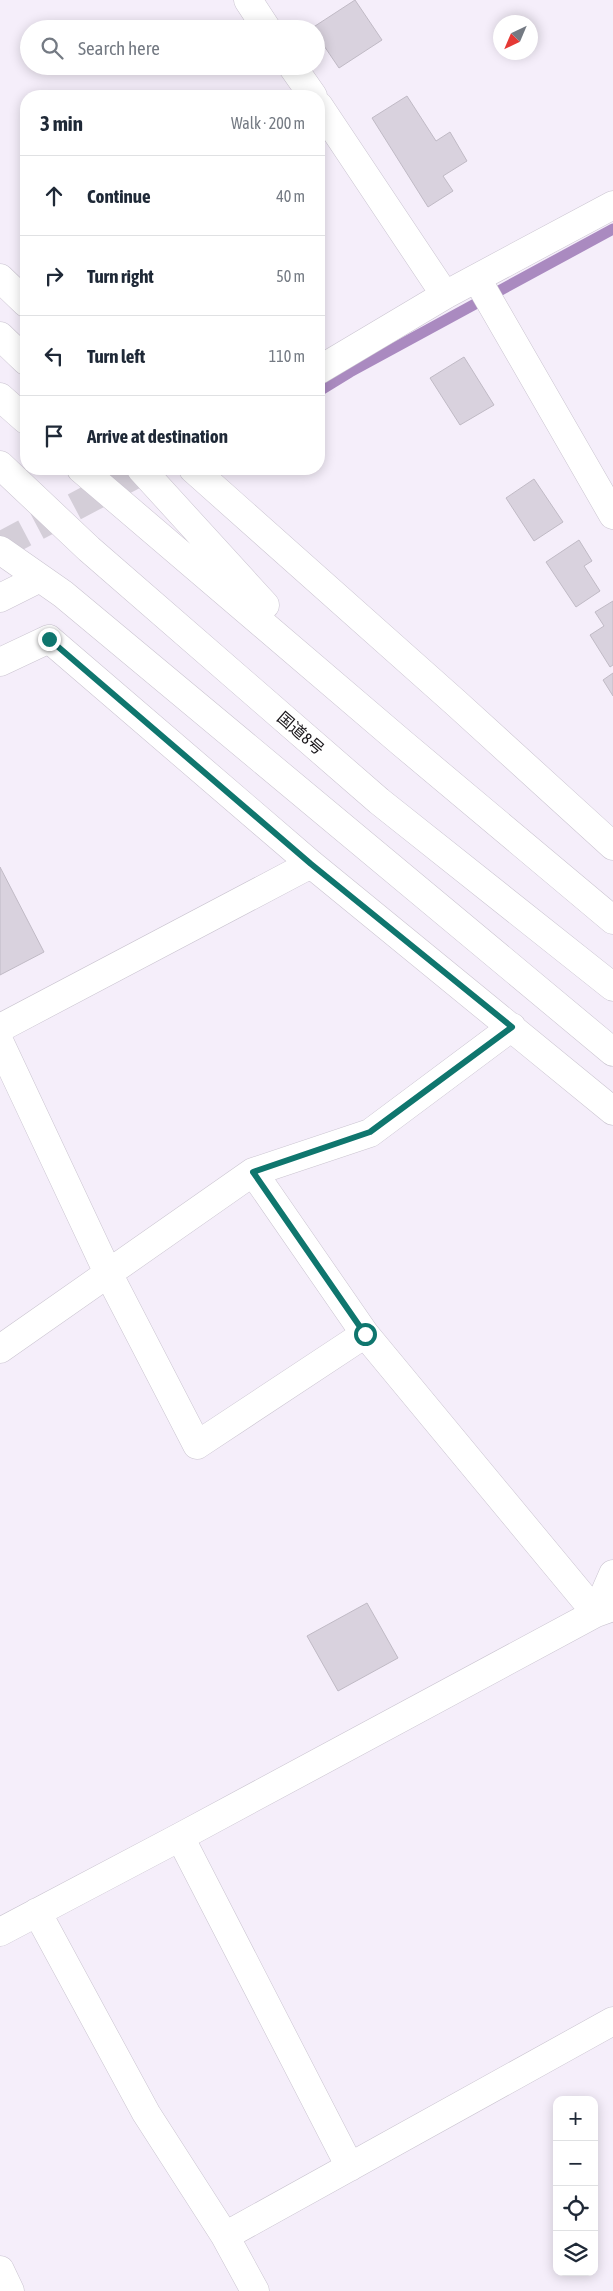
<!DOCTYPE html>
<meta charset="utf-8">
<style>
:root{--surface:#fff;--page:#f6f6f7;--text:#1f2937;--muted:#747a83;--line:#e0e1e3}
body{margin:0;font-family:"Asap Condensed","Noto Sans JP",sans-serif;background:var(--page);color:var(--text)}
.controls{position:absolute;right:15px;bottom:15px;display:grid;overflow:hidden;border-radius:10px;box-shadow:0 2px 12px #0003}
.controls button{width:45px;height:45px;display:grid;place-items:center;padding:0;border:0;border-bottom:1px solid var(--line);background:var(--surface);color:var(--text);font:25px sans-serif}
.compass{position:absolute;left:493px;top:15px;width:45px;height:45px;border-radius:50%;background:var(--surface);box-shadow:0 2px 12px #0003;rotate:224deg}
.stop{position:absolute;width:15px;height:15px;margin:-11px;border:4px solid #0f766e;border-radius:50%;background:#fff}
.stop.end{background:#0f766e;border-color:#fff;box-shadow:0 1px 5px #0008}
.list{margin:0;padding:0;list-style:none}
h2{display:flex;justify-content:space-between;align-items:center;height:65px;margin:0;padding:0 20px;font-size:21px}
h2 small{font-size:16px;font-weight:400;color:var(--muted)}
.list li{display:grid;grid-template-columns:32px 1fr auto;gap:15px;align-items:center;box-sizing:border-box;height:80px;padding:0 20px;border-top:1px solid var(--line)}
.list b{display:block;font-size:19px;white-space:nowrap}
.list em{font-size:16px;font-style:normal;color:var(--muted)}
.icon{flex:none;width:28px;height:28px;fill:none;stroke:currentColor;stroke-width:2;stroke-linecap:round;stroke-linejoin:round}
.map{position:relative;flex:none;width:613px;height:2291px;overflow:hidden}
.search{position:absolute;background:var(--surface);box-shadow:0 2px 12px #0003;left:20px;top:20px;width:305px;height:55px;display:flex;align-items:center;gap:12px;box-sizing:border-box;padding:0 18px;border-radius:28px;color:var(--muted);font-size:19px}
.panel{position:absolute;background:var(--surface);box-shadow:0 2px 12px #0003;left:20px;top:90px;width:305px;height:385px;border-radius:20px}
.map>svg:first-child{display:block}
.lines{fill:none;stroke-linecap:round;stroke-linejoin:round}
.stream{stroke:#aa8ac0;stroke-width:11}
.building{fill:#d9d2de;stroke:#c0bac5}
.minor-tunnel{stroke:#d4ced8;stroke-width:28;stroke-dasharray:28 14;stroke-linecap:butt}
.minor-casing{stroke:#cac4d0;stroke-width:29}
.highway-casing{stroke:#cac4d0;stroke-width:29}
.minor{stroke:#fff;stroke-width:28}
.highway{stroke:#fff;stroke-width:28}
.route{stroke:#0f766e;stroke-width:6}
.labels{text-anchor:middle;stroke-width:5;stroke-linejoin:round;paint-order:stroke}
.street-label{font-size:16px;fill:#19161a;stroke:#fff}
</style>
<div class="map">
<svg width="613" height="2291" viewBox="0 0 613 2291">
<rect width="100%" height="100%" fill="#f5eefa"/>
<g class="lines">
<path class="stream" d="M319 391 350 372 613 229"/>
</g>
<path class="building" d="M355 0 382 40 339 68 316 34V29L312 28Z
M407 96 436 141 450 132 467 161 443 176 453 191 428 207 372 118Z
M464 357 494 405 460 425 430 378Z
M534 479 563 522 534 541 506 498Z
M579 540 592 561 584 566 600 591 576 607 546 562Z
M613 601V665L610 667 590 635 604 626 595 612Z
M613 673V696L603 680Z
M0 867 44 952 0 975Z
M367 1603 398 1658 338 1691 307 1636Z"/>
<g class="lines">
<path class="minor-tunnel" d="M0 546 146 469"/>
<defs>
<path id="minor" d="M248 0 267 29
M292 66 313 96
M319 106 445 295
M0 278 26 303
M477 279 613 515
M319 370 445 295 613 205
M193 469 456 703 613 846
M0 550 63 594 613 1052
M0 598 40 578
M0 662 49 639 311 864 613 1111
M0 1028 311 864
M0 1043 108 1273 197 1445 365 1334
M253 1172 365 1334 596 1613
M0 1349 253 1172 370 1133 512 1027
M596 1613 613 1574
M180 1837 350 2167
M37 1912 146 2113 225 2236 255 2291
M0 1932 180 1837 596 1613 613 1607
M225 2236 613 2021
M0 2270 10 2291"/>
<path id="highway" d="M0 336 26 361
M0 397 26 420
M0 465 89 549 379 801 613 987
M81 469 402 743 613 920
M141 469 265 605"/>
</defs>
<use href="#minor" class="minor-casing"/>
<use href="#highway" class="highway-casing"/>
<use href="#minor" class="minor"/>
<use href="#highway" class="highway"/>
</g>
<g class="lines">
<path class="route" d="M49 639 311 864 512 1027 370 1132 253 1172 365 1334"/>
</g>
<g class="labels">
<g class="street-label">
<text transform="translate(301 733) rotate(41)" y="6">国道8号</text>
</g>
</g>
</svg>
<div class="controls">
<button>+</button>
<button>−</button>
<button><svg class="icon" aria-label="locate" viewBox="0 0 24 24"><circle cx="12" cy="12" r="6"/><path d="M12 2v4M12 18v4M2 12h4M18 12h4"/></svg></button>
<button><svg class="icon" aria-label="layers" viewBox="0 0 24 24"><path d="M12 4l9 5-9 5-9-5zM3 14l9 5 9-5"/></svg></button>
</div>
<svg class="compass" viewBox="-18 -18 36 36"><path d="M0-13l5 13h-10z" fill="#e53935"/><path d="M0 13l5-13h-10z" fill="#747a83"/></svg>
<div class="stop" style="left:365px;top:1334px"></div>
<div class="stop end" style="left:49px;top:639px"></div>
<div class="search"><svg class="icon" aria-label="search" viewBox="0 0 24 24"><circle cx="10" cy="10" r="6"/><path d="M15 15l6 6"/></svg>Search here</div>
<section class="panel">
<h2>3 min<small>Walk · 200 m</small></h2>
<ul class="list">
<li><svg class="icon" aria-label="ahead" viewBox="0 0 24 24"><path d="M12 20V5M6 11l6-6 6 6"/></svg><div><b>Continue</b></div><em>40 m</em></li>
<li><svg class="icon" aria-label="right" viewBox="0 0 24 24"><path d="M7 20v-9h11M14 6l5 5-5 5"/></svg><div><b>Turn right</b></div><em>50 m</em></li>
<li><svg class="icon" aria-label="left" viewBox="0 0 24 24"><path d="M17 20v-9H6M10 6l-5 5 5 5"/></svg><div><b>Turn left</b></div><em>110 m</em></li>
<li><svg class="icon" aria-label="arrive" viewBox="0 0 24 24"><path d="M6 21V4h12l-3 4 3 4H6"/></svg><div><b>Arrive at destination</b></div></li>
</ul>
</section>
</div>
